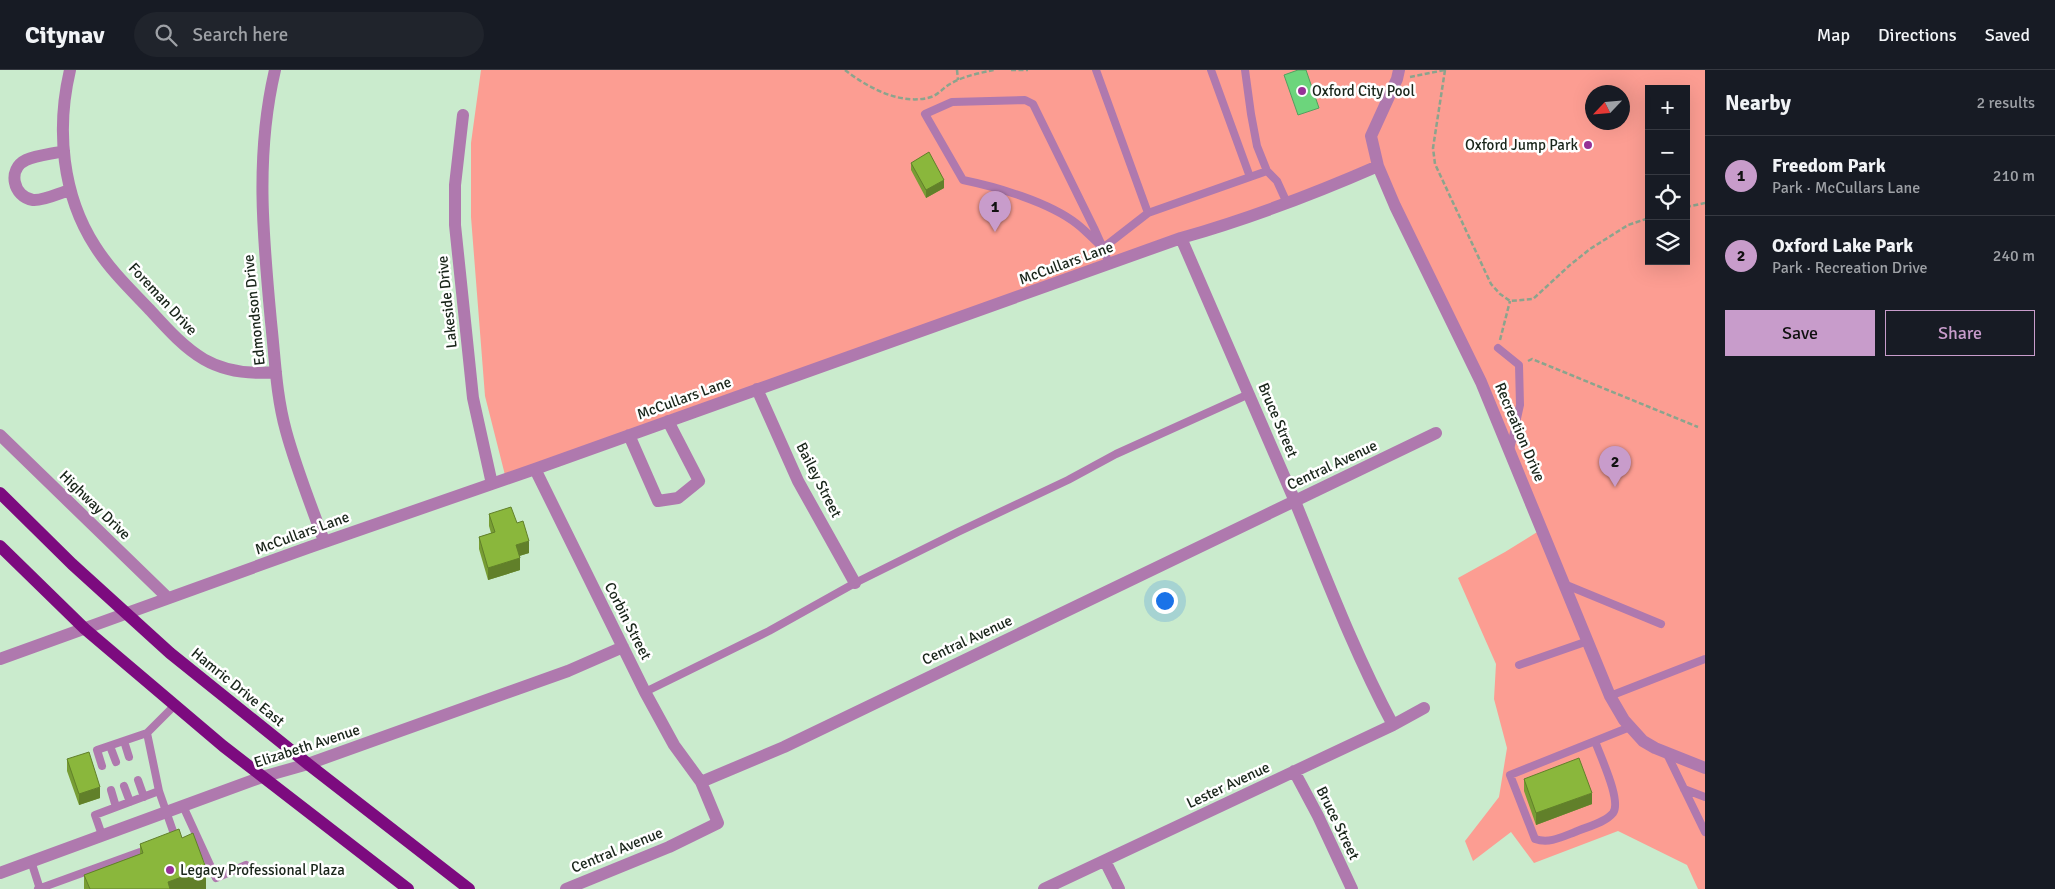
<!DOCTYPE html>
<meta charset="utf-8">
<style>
:root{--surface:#171b24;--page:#20242c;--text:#f1f3f6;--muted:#9ea1a6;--line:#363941;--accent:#c89ccb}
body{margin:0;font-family:Signika,sans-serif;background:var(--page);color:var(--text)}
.controls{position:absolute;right:15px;top:15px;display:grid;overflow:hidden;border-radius:0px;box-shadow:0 5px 20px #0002}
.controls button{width:45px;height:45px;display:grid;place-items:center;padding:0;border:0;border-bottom:1px solid var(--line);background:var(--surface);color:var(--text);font:25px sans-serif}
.compass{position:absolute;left:1585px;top:15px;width:45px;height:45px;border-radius:50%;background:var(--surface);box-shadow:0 5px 20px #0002;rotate:244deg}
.you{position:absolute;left:1164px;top:530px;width:18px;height:18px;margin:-12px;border:4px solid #fff;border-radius:50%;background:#1a73e8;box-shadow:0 0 0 8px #1a73e833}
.badge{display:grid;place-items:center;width:32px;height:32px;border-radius:50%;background:var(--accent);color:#111;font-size:16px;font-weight:700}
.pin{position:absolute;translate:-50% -41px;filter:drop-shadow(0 1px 2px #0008)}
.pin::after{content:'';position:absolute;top:26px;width:18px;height:15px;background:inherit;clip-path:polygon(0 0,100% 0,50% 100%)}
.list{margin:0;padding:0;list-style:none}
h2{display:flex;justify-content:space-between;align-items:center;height:65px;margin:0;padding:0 20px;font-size:21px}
h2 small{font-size:16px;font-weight:400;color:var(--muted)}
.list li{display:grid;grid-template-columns:32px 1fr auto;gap:15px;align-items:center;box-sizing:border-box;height:80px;padding:0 20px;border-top:1px solid var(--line)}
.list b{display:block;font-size:19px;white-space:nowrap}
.list p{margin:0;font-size:16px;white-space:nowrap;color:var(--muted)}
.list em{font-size:16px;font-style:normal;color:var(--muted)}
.actions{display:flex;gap:10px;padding:15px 20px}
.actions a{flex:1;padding:11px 0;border:1px solid var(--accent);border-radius:0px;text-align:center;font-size:18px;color:var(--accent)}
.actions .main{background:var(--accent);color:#111}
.icon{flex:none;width:28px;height:28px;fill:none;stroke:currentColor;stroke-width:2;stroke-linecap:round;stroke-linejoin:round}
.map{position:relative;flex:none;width:1705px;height:819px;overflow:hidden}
header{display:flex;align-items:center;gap:30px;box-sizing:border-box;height:70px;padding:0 25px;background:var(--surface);border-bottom:1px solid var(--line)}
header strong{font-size:24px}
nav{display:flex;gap:28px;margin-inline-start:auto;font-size:18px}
.search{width:350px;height:45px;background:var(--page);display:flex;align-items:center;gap:12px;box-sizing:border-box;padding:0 18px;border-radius:28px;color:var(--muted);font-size:19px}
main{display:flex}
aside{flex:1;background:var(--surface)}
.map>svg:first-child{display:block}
.green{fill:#fc9d92;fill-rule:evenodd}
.water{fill:#6cd57c;stroke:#53a05f}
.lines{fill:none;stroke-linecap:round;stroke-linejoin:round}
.path{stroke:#8ba48d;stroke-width:2.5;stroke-dasharray:5 2.5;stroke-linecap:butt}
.service{stroke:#af79ae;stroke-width:8}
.minor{stroke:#af79ae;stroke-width:12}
.primary{stroke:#7c0b7f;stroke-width:12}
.wall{fill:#779d34}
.shaded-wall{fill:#61802a}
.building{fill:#8ab73c;stroke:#61802a}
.poi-dot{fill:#963297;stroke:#fff;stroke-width:2}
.labels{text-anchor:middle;stroke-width:5;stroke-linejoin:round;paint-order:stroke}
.poi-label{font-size:15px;fill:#19251a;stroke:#fff;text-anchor:start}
.street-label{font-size:15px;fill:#19251a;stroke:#fff}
</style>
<header>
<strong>Citynav</strong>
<div class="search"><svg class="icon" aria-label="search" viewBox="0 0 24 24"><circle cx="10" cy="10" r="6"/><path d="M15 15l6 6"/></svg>Search here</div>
<nav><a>Map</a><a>Directions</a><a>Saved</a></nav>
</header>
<main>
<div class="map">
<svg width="1705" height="819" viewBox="0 0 1705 819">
<rect width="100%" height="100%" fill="#caebcd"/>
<path class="green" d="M481 0H1705V819H1698L1687 795 1618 761 1534 793 1511 762 1473 791 1465 771 1499 727 1507 678 1494 629 1496 594 1458 508 1505 482 1542 459 1378 96 506 409 485 326 471 147V73ZM1649 19H1686V191H1649ZM1592 22H1622V52H1592Z"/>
<path class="water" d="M1298 0H1306L1319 38 1298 45 1284 5Z"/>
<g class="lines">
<path class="path" d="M845 0C868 18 902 36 931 27 938 25 943 18 950 14 963 6 980 3 994 0
M957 0 958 10
M1011 0H1028
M1445 0 1433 78 1435 94 1491 214 1500 224 1510 231 1533 229 1570 195 1590 179 1628 155 1649 148
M1410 7 1445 0
M1686 137 1705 133
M1500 270 1510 231
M1528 291 1532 289 1698 357"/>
<path class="service" d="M1096 0 1148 143
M1211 0 1250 107 1267 101
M1245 0 1251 44 1257 76 1267 101 1277 111 1287 133
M1025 30 1033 34 1094 158 1103 178C1094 170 1086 161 1077 154 1049 132 997 117 963 110L925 44 952 32Z
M1109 194 1103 178 1148 143 1250 107
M1498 278 1519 295 1520 335 1510 380
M1564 514 1661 554
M1519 595 1588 571
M645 622 769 561 855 513 958 462 1068 410 1116 384 1249 324
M1610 626 1705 589
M124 671 129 687
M1595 671C1600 686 1622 731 1613 743 1605 753 1586 757 1575 762 1562 767 1549 774 1535 769L1510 705 1630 657
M110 676 116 692
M1667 684 1705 762
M102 696 97 680 147 663
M138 710 144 727
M124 716 130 732
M1684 719 1705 727
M111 720 116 737
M159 721 174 764 171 770
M183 736 216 808 246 795
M102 765 95 745 159 721 147 663 175 635
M31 791 40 819
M38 819 140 782"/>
<path class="minor" d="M70 0C56 59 62 125 95 176 110 200 131 220 150 240 189 283 213 308 276 302
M275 0C255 85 263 166 271 252 275 288 276 325 286 361 296 398 311 435 324 471
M1399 0 1397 9 1371 66 1378 96 1395 136 1481 312 1610 626 1624 650 1643 671 1655 678 1705 698
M463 45 455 115V155L473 328 492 414
M64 81C52 84 37 85 26 90 7 99 13 127 33 130 44 131 59 123 70 120
M1181 168C1219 255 1257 342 1294 429 1325 505 1354 582 1393 655
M757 319 798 411 855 513
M0 365 168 528
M629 365 658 431 678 428 699 411 668 351
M535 399 645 622 674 675 701 712 718 753 669 777 566 819
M0 589 310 477 535 399 1181 168C1248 149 1314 124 1378 96
M1294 701 1318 746 1352 819
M701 712 784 677 1436 363
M1105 791 1119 819
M0 803 262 707 308 694 568 601 623 577
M1044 819 1393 655 1424 638"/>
<path class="primary" d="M0 423 72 494 170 583 308 694 469 819
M0 476 85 559 223 676 408 819"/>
</g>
<path class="wall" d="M911 93 944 118 926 128 911 100Z
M489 444 517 453 529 483 519 486 520 500 488 510 479 479V467L491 463 489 456Z
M67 689 100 728 79 735 67 701Z
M1524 709 1592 734 1536 755 1524 721Z
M182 768 206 819H84V805L140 784V774Z"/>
<path class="shaded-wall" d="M944 110V118L926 128V120Z
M529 471V483L516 487V475Z
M520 488V500L488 510V498Z
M100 717V728L79 735V724Z
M1592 723V734L1536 755V743Z
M206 798V819H168V812Z"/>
<path class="building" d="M929 82 944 110 926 120 911 93Z
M511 437 517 453 523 451 529 471 516 475 520 488 488 498 479 467 495 462 489 444Z
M89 682 100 717 79 724 67 689Z
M1579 688 1592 723 1536 743 1524 709Z
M179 759 182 768 193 763 206 798 168 812 170 819H90L84 805 143 783 140 774Z"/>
<g class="poi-dot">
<circle cx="1302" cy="21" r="5"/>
<circle cx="1588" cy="75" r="5"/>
<circle cx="170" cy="800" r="5"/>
</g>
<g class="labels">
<g class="poi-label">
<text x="1312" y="26">Oxford City Pool</text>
<text x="1578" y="80" text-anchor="end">Oxford Jump Park</text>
<text x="180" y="805">Legacy Professional Plaza</text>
</g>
<g class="street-label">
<text transform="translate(1066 193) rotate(-20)" y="5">McCullars Lane</text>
<text transform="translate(163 229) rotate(47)" y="5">Foreman Drive</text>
<text transform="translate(447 232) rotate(-96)" y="5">Lakeside Drive</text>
<text transform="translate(254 240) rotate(-96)" y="5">Edmondson Drive</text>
<text transform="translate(684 328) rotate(-20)" y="5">McCullars Lane</text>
<text transform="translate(1278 350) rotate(67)" y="5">Bruce Street</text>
<text transform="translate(1520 362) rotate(67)" y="5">Recreation Drive</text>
<text transform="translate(1332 395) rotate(-25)" y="5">Central Avenue</text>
<text transform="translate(819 410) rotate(63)" y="5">Bailey Street</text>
<text transform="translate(95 435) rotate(44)" y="5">Highway Drive</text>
<text transform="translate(302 463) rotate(-20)" y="5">McCullars Lane</text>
<text transform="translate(628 551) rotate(63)" y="5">Corbin Street</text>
<text transform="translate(967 570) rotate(-25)" y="5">Central Avenue</text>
<text transform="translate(238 617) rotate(39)" y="5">Hamric Drive East</text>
<text transform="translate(307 676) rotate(-18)" y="5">Elizabeth Avenue</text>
<text transform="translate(1228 715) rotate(-25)" y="5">Lester Avenue</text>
<text transform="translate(1338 753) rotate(64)" y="5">Bruce Street</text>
<text transform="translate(617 780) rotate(-22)" y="5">Central Avenue</text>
</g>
</g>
</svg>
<div class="controls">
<button>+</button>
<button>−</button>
<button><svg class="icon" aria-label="locate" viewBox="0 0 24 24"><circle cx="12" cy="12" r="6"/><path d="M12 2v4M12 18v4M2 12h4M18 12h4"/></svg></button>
<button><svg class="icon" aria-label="layers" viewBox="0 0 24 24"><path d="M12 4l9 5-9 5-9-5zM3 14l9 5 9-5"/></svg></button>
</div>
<svg class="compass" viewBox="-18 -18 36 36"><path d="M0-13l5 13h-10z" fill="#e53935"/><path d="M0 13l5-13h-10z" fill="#9ea1a6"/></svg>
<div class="you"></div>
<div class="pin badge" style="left:995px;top:162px">1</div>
<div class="pin badge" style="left:1615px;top:417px">2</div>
</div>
<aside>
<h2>Nearby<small>2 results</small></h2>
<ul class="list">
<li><span class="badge">1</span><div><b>Freedom Park</b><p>Park · McCullars Lane</p></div><em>210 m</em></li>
<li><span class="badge">2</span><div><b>Oxford Lake Park</b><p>Park · Recreation Drive</p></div><em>240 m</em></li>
</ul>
<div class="actions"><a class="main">Save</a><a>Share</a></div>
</aside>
</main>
